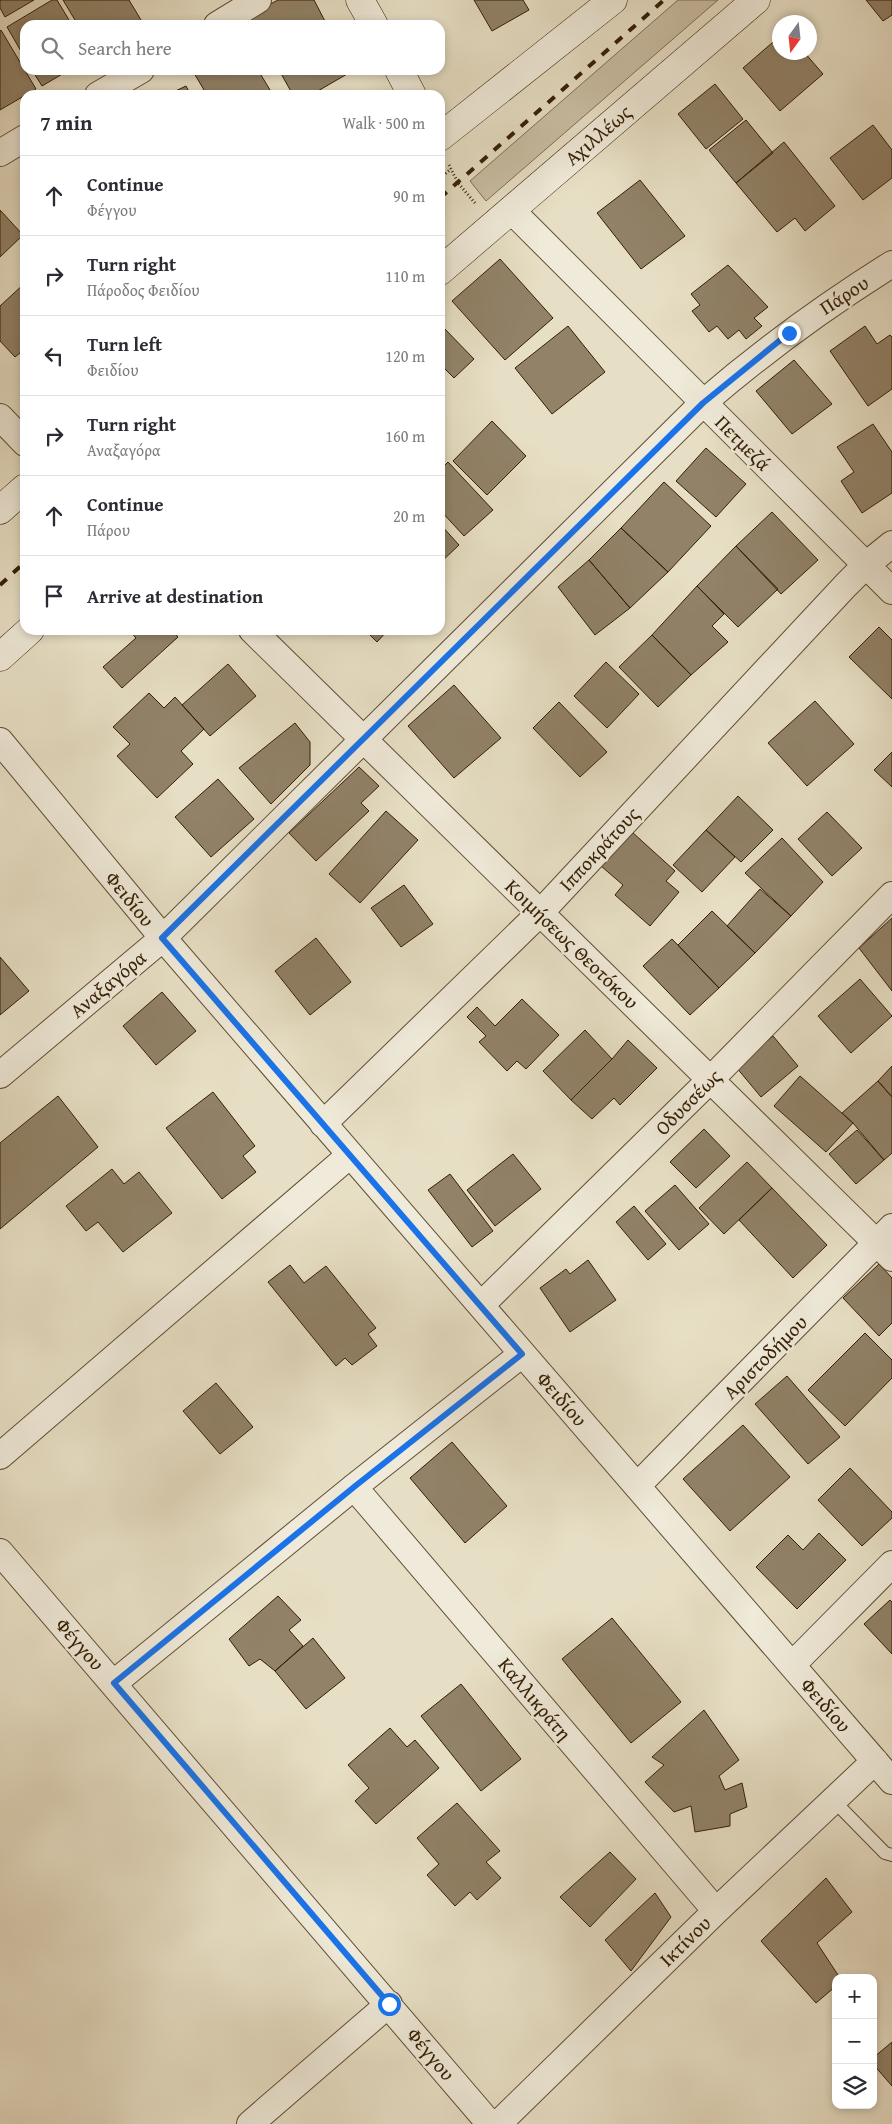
<!DOCTYPE html>
<meta charset="utf-8">
<style>
:root{--surface:#fff;--page:#f7f7f7;--text:#2b2b33;--muted:#7c7c81;--line:#e1e1e2}
body{margin:0;font-family:"Gentium Book Plus",serif;background:var(--page);color:var(--text)}
.controls{position:absolute;right:15px;bottom:15px;display:grid;overflow:hidden;border-radius:10px;box-shadow:0 2px 8px #0003}
.controls button{width:45px;height:45px;display:grid;place-items:center;padding:0;border:0;border-bottom:1px solid var(--line);background:var(--surface);color:var(--text);font:25px sans-serif}
.compass{position:absolute;left:772px;top:15px;width:45px;height:45px;border-radius:50%;background:var(--surface);box-shadow:0 2px 8px #0003;rotate:195deg}
.stop{position:absolute;width:15px;height:15px;margin:-11px;border:4px solid #1a73e8;border-radius:50%;background:#fff}
.stop.end{background:#1a73e8;border-color:#fff;box-shadow:0 1px 5px #0008}
.list{margin:0;padding:0;list-style:none}
h2{display:flex;justify-content:space-between;align-items:center;height:65px;margin:0;padding:0 20px;font-size:21px}
h2 small{font-size:16px;font-weight:400;color:var(--muted)}
.list li{display:grid;grid-template-columns:32px 1fr auto;gap:15px;align-items:center;box-sizing:border-box;height:80px;padding:0 20px;border-top:1px solid var(--line)}
.list b{display:block;font-size:19px;white-space:nowrap}
.list p{margin:0;font-size:16px;white-space:nowrap;color:var(--muted)}
.list em{font-size:16px;font-style:normal;color:var(--muted)}
.icon{flex:none;width:28px;height:28px;fill:none;stroke:currentColor;stroke-width:2;stroke-linecap:round;stroke-linejoin:round}
.map{position:relative;flex:none;width:892px;height:2124px;overflow:hidden}
.search{position:absolute;background:var(--surface);box-shadow:0 2px 8px #0003;left:20px;top:20px;width:425px;height:55px;display:flex;align-items:center;gap:12px;box-sizing:border-box;padding:0 18px;border-radius:15px;color:var(--muted);font-size:19px}
.panel{position:absolute;background:var(--surface);box-shadow:0 2px 8px #0003;left:20px;top:90px;width:425px;height:545px;border-radius:15px}
.map>svg:first-child{display:block}
.green{fill:#c9bea4;stroke:#7e6e54}
.building{fill:#918268;stroke:#341e03}
.lines{fill:none;stroke-linecap:round;stroke-linejoin:round}
.lane-casing{stroke:#614e34;stroke-width:14}
.street-casing{stroke:#614e34;stroke-width:28}
.secondary-casing{stroke:#341e03;stroke-width:29}
.path{stroke:#341e03;stroke-width:3;stroke-dasharray:1 2.5;stroke-linecap:butt}
.lane{stroke:#efead9;stroke-width:12}
.street{stroke:#efead9;stroke-width:26}
.secondary{stroke:#efead9;stroke-width:28}
.rail{stroke:#341e03;stroke-width:4;stroke-dasharray:9 9;stroke-linecap:butt}
.route{stroke:#1a73e8;stroke-width:6}
.labels{text-anchor:middle;stroke-width:5;stroke-linejoin:round;paint-order:stroke}
.street-label{font-size:20px;fill:#341e03;stroke:#efead9}
</style>
<div class="map">
<svg width="892" height="2124" viewBox="0 0 892 2124">
<rect width="100%" height="100%" fill="#e7dfc5"/>
<filter id="stains"><feTurbulence type="fractalNoise" baseFrequency=".004" numOctaves="4"/><feColorMatrix values="0 0 0 0 .2 0 0 0 0 .09 0 0 0 0 .02 0 0 0 .5 -.17"/></filter>
<radialGradient id="worn" r=".72"><stop offset=".6" stop-color="#630" stop-opacity="0"/><stop offset="1" stop-color="#630" stop-opacity=".3"/></radialGradient>
<path class="green" d="M678 0H718L486 201 470 181Z"/>
<path class="building" d="M0 0H34L5 17 0 8Z
M52 0H57L72 25H25V58L7 27Z
M63 0H129L144 25H78Z
M278 0H314L327 25H250L246 17Z
M474 0H523L529 10 492 31Z
M866 0H892V15L883 21Z
M1 30 36 89 0 110V31Z
M780 36V52H804L823 74 780 111 743 68Z
M32 70H69L42 86Z
M199 70H258L273 95H207L194 73Z
M279 70H354L311 95H293Z
M715 84 743 119 706 149 678 114Z
M186 86 191 95H167Z
M746 120 773 153 736 183 709 150Z
M873 125 892 150V178L863 200 830 158Z
M784 142 835 206 805 231 795 218 777 232 736 183Z
M640 180 685 236 641 269 597 213Z
M0 210 23 235 0 257Z
M500 259 553 318 505 360 452 301Z
M728 265 768 307 754 318 762 326 746 339 739 330 728 339 717 326 709 332 692 311 700 305 691 294Z
M25 283V349L15 357 0 341V306Z
M440 324 474 359 454 378 442 366 440 368Z
M568 326 605 372 552 414 515 368Z
M865 326 877 344 890 335 892 337V389L868 406 830 351Z
M794 360 832 404 792 434 756 391Z
M492 421 526 456 487 495 453 461Z
M873 424 892 452V493L862 513 841 481 854 472 837 447Z
M706 448 746 484 716 517 676 481Z
M448 462 493 510 464 536 440 510V470Z
M664 482 711 526 668 572 621 528Z
M772 512 818 560 781 594 736 546Z
M440 524 459 545 440 563Z
M621 528 668 572 630 608 589 560Z
M736 546 778 589 738 627 697 586Z
M589 560 630 608 595 635 558 587Z
M697 586 724 614 712 626 728 642 691 675 652 635Z
M879 627 892 640V699L849 657Z
M129 630H172L178 637 122 688 103 667 136 638Z
M365 630H388L377 642Z
M652 635 691 675 658 707 619 667Z
M606 662 639 694 607 728 574 696Z
M228 664 256 696 210 736 182 705Z
M454 685 501 738 454 778 408 726Z
M149 693 164 708 175 697 204 729 181 751 193 764 157 798 117 756 130 744 113 727Z
M815 701 854 744 807 786 768 743Z
M559 702 607 752 580 777 533 728Z
M295 723 310 742V765L271 804 239 768Z
M892 752V787L874 770Z
M359 767 379 786 361 803 369 811 316 861 289 833Z
M218 779 254 819 211 857 175 817Z
M738 796 773 830 741 862 706 830Z
M386 811 418 840 360 903 329 874Z
M827 812 862 848 832 876 798 839Z
M706 830 735 857 702 892 673 865Z
M632 832 675 871 666 881 679 892 650 926 615 895 623 885 601 866Z
M782 838 823 882 791 916 745 873Z
M404 885 433 924 401 947 371 908Z
M760 889 791 916 755 953 727 926Z
M712 911 755 953 719 988 678 945Z
M892 918V991L859 948Z
M316 938 351 982 310 1015 275 971Z
M672 939 719 988 690 1015 643 966Z
M0 957 29 991 0 1015Z
M860 979 892 1016 851 1053 818 1016Z
M162 992 196 1031 156 1065 123 1026Z
M522 999 559 1035 526 1069 517 1061 507 1071 479 1042 486 1036 467 1017 477 1007 495 1026Z
M585 1030 612 1059 571 1100 543 1071Z
M773 1036 798 1066 761 1097 736 1067Z
M628 1040 657 1068 620 1105 614 1098 592 1119 571 1100 612 1059Z
M892 1066V1097L878 1081Z
M800 1076 853 1123 826 1152 774 1106Z
M878 1081 892 1097V1153L884 1160 853 1123 842 1113Z
M213 1092 255 1146 243 1156 256 1172 222 1199 166 1128Z
M58 1096 98 1147 0 1229V1143Z
M704 1129 730 1156 696 1188 670 1162Z
M857 1130 884 1160 856 1184 829 1154Z
M513 1154 541 1189 495 1226 467 1190Z
M747 1162 772 1188 724 1234 699 1208Z
M112 1169 124 1184 139 1172 172 1213 123 1252 98 1222 86 1231 66 1206Z
M450 1174 493 1231 472 1247 428 1190Z
M675 1185 709 1224 679 1250 645 1211Z
M772 1188 827 1245 793 1278 739 1220Z
M634 1206 666 1244 648 1260 616 1222Z
M588 1260 616 1300 570 1332 540 1288 566 1269 570 1274Z
M879 1264 892 1278V1323L879 1336 843 1298Z
M290 1265 304 1283 326 1266 376 1328 368 1334 377 1346 352 1365 345 1358 336 1366 268 1282Z
M865 1333 892 1360V1378L845 1426 808 1390Z
M787 1376 840 1437 808 1464 755 1404Z
M216 1383 253 1427 220 1454 183 1411Z
M743 1425 790 1477 730 1531 683 1479Z
M452 1442 507 1506 465 1543 410 1478Z
M850 1468 892 1512V1518L862 1546 818 1500Z
M819 1533 846 1560 797 1609 756 1567 788 1535 803 1550Z
M278 1596 301 1620 289 1630 303 1646 275 1671 260 1659 249 1666 229 1639Z
M890 1600 892 1602V1654L864 1624Z
M612 1618 681 1702 631 1743 562 1659Z
M313 1638 345 1678 306 1709 275 1671Z
M461 1684 521 1759 481 1791 421 1716Z
M704 1710 739 1760 719 1776 725 1790 742 1783 747 1807 730 1814V1826L695 1832 691 1806 674 1812 645 1782 664 1765 652 1757Z
M390 1728 407 1747 415 1740 439 1768 376 1824 355 1801 369 1788 348 1765Z
M457 1803 500 1851 486 1862 501 1878 477 1900 470 1892 455 1906 427 1875 439 1864 417 1838Z
M610 1852 636 1879 590 1927 560 1897Z
M826 1878 852 1912 817 1943 840 1978H836V1986L816 2003 761 1941Z
M655 1893 671 1917 631 1971 605 1940Z
M892 2042V2086L873 2064V2058Z"/>
<g class="lines">
<defs>
<path id="lane" d="M833 1800 885 1853 892 1855"/>
<path id="street" d="M217 25 258 0
M98 95 141 70
M0 153 25 138
M511 210 892 591
M0 417 25 443
M252 630 892 1258
M0 741 163 938 892 1781
M0 1075 163 938 703 403C762 352 825 306 892 264
M323 1124 540 913 846 585 866 565 892 544
M481 1305 710 1080 892 895
M0 1456 350 1155
M637 1486 892 1227
M354 1487 716 1911
M0 1552 490 2124
M792 1665 892 1564
M114 1683 354 1487 522 1354
M250 2124 389 2004
M498 2124 716 1911 875 1761"/>
<path id="secondary" d="M360 0 374 25
M399 70 412 95
M440 137 613 0
M440 271 756 0
M0 510 25 488
M0 657 30 630"/>
</defs>
<use href="#lane" class="lane-casing"/>
<use href="#street" class="street-casing"/>
<use href="#secondary" class="secondary-casing"/>
<path class="path" d="M449 165 458 183 475 203
M440 178 451 169"/>
<use href="#lane" class="lane"/>
<use href="#street" class="street"/>
<use href="#secondary" class="secondary"/>
<path class="rail" d="M440 198 664 0
M0 585 25 562"/>
</g>
<g class="lines">
<path class="route" d="M389 2004 114 1683 354 1487 522 1354 162 938 703 403 789 333"/>
</g>
<g class="labels">
<g class="street-label">
<text transform="translate(598 135) rotate(-41)" y="7">Αχιλλέως</text>
<text transform="translate(844 295) rotate(-33)" y="7">Πάρου</text>
<text transform="translate(743 443) rotate(45)" y="7">Πετμεζά</text>
<text transform="translate(599 849) rotate(-47)" y="7">Ιπποκράτους</text>
<text transform="translate(130 899) rotate(51)" y="7">Φειδίου</text>
<text transform="translate(572 944) rotate(44)" y="7">Κοιμήσεως Θεοτόκου</text>
<text transform="translate(108 984) rotate(-40)" y="7">Αναξαγόρα</text>
<text transform="translate(688 1102) rotate(-45)" y="7">Οδυσσέως</text>
<text transform="translate(765 1357) rotate(-45)" y="7">Αριστοδήμου</text>
<text transform="translate(562 1399) rotate(49)" y="7">Φειδίου</text>
<text transform="translate(80 1644) rotate(49)" y="7">Φέγγου</text>
<text transform="translate(535 1699) rotate(50)" y="7">Καλλικράτη</text>
<text transform="translate(826 1705) rotate(49)" y="7">Φειδίου</text>
<text transform="translate(685 1941) rotate(-44)" y="7">Ικτίνου</text>
<text transform="translate(431 2054) rotate(50)" y="7">Φέγγου</text>
</g>
</g>
<rect width="100%" height="100%" filter="url(#stains)"/>
<rect width="100%" height="100%" fill="url(#worn)"/>
</svg>
<div class="controls">
<button>+</button>
<button>−</button>
<button><svg class="icon" aria-label="layers" viewBox="0 0 24 24"><path d="M12 4l9 5-9 5-9-5zM3 14l9 5 9-5"/></svg></button>
</div>
<svg class="compass" viewBox="-18 -18 36 36"><path d="M0-13l5 13h-10z" fill="#e53935"/><path d="M0 13l5-13h-10z" fill="#7c7c81"/></svg>
<div class="stop" style="left:389px;top:2004px"></div>
<div class="stop end" style="left:789px;top:333px"></div>
<div class="search"><svg class="icon" aria-label="search" viewBox="0 0 24 24"><circle cx="10" cy="10" r="6"/><path d="M15 15l6 6"/></svg>Search here</div>
<section class="panel">
<h2>7 min<small>Walk · 500 m</small></h2>
<ul class="list">
<li><svg class="icon" aria-label="ahead" viewBox="0 0 24 24"><path d="M12 20V5M6 11l6-6 6 6"/></svg><div><b>Continue</b><p>Φέγγου</p></div><em>90 m</em></li>
<li><svg class="icon" aria-label="right" viewBox="0 0 24 24"><path d="M7 20v-9h11M14 6l5 5-5 5"/></svg><div><b>Turn right</b><p>Πάροδος Φειδίου</p></div><em>110 m</em></li>
<li><svg class="icon" aria-label="left" viewBox="0 0 24 24"><path d="M17 20v-9H6M10 6l-5 5 5 5"/></svg><div><b>Turn left</b><p>Φειδίου</p></div><em>120 m</em></li>
<li><svg class="icon" aria-label="right" viewBox="0 0 24 24"><path d="M7 20v-9h11M14 6l5 5-5 5"/></svg><div><b>Turn right</b><p>Αναξαγόρα</p></div><em>160 m</em></li>
<li><svg class="icon" aria-label="ahead" viewBox="0 0 24 24"><path d="M12 20V5M6 11l6-6 6 6"/></svg><div><b>Continue</b><p>Πάρου</p></div><em>20 m</em></li>
<li><svg class="icon" aria-label="arrive" viewBox="0 0 24 24"><path d="M6 21V4h12l-3 4 3 4H6"/></svg><div><b>Arrive at destination</b></div></li>
</ul>
</section>
</div>
